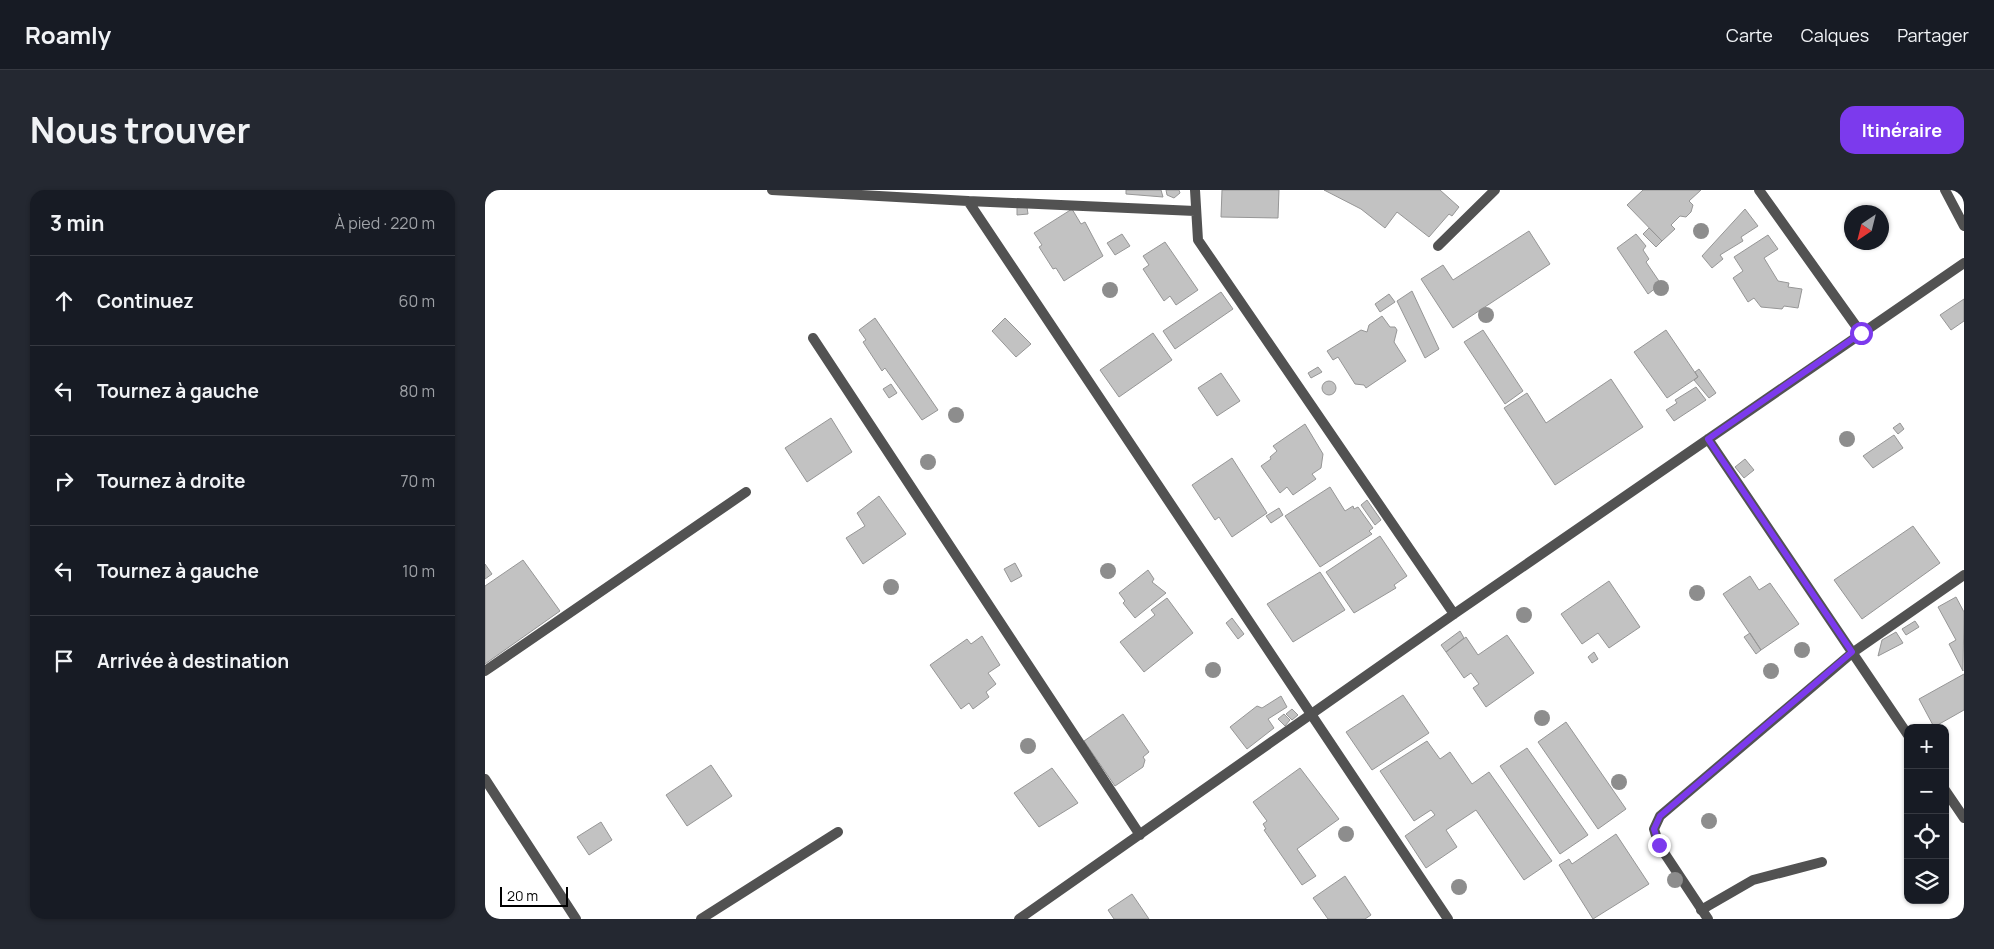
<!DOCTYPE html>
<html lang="fr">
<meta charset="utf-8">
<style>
:root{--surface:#171b24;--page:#242831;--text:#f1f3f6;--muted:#9ea1a6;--line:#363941;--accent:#7c3aed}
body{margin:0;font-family:Manrope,sans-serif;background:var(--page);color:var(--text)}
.controls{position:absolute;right:15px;bottom:15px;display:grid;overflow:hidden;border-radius:10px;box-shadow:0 1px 4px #0004}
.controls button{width:45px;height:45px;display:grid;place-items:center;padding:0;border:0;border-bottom:1px solid var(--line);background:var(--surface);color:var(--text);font:25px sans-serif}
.compass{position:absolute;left:1359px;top:15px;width:45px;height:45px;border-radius:50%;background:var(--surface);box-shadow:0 1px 4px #0004;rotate:215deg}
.scale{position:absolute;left:15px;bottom:12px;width:68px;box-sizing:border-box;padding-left:5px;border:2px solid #000;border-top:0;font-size:14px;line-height:18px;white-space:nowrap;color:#000;-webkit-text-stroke:4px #fff;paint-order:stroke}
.stop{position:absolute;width:15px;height:15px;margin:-11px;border:4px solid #7c3aed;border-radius:50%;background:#fff}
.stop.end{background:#7c3aed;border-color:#fff;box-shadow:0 1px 5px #0008}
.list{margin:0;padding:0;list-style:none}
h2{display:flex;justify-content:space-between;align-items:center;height:65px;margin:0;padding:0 20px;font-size:21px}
h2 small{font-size:16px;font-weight:400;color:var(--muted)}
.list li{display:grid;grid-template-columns:32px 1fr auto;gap:15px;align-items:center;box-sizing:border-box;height:90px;padding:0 20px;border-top:1px solid var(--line)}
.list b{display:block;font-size:19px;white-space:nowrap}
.list em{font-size:16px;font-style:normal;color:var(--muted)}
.icon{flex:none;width:28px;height:28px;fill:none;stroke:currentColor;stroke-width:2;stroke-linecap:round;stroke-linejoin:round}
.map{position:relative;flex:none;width:1479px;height:729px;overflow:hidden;border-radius:15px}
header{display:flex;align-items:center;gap:30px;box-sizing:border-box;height:70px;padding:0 25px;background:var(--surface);border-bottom:1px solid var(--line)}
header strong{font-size:24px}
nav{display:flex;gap:28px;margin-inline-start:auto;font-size:18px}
.intro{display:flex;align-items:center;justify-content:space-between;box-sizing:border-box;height:120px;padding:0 30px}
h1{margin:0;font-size:35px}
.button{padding:12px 22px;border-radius:15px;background:var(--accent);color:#fff;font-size:18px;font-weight:700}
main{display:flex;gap:30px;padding:0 30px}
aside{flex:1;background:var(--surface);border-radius:15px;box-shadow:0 1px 4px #0004}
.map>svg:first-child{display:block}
.building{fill:#c2c2c2;stroke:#969696}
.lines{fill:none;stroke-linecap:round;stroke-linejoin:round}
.lane{stroke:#525252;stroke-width:10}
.street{stroke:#525252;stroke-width:10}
.tree{fill:#8d8d8d}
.route{stroke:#7c3aed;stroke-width:6}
</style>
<header>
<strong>Roamly</strong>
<nav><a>Carte</a><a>Calques</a><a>Partager</a></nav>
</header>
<div class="intro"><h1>Nous trouver</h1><a class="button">Itinéraire</a></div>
<main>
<aside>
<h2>3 min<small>À pied · 220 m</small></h2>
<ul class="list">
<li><svg class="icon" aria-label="ahead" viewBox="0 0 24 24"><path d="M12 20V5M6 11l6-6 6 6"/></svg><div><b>Continuez</b></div><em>60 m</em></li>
<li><svg class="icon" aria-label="left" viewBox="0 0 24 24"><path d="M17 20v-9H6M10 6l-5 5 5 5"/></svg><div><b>Tournez à gauche</b></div><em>80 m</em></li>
<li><svg class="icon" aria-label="right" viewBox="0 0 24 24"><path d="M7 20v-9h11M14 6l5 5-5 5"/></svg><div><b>Tournez à droite</b></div><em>70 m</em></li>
<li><svg class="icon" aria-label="left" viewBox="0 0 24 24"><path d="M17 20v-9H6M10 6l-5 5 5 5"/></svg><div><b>Tournez à gauche</b></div><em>10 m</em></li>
<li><svg class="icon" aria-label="arrive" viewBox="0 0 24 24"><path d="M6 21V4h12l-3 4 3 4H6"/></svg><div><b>Arrivée à destination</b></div></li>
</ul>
</aside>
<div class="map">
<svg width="1479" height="729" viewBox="0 0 1479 729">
<rect width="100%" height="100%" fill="#fff"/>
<path class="building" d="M641 0H676L678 7 641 4Z
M681 0H694L695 3 689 8 682 5Z
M737 0H794L793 28 736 27Z
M839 0H955L974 17 967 26 964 24 944 47 912 22 900 38 876 19Z
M1158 0H1216L1204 11 1208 15 1206 22 1201 27 1195 26 1186 35 1190 39 1177 51 1142 15Z
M542 17 543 24 532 25V18Z
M587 19 596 34 600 32 618 66 579 91 571 78 568 79 554 57 557 55 549 43Z
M1260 19 1273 36 1256 47 1258 51 1235 65 1238 69 1227 78 1217 66Z
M1164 38 1177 51 1171 57 1158 44Z
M1044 41 1065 74 968 138 936 89 958 75 968 90Z
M637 44 645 56 630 65 622 53Z
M1151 44 1161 56 1158 60 1164 69 1161 72 1176 94 1163 104 1132 58Z
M1283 45 1293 59 1279 68 1293 91 1304 93 1303 97 1317 99 1313 118 1299 116 1297 119 1276 117 1269 108 1263 112 1248 88 1258 81 1249 67Z
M680 52 713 100 691 115 685 106 679 111 658 79 664 75 658 66Z
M927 101 954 159 940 168 912 111Z
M736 102 748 119 690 159 678 141Z
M904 104 910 112 895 122 890 114Z
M1479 109V131L1466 140 1455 125Z
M897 126 905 137H910L912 140 909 152 921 171 881 198 879 195 870 194 853 167 848 170 842 161 876 140 882 142 884 135Z
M390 128 453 220 437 230 400 178 397 181 378 152 381 150 374 140Z
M520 128 546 154 531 167 507 141Z
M998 140 1038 201 1020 214 979 152Z
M1181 140 1213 187 1182 208 1149 162Z
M668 143 687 170 634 207 615 180Z
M833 177 837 182 826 188 823 183Z
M1214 179 1231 203 1224 208 1209 190 1213 187 1210 182Z
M736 183 755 211 732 226 713 198Z
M1126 189 1158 237 1070 295 1019 218 1042 203 1061 233Z
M837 198a7 7 0 1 1 14 0a7 7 0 1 1-14 0Z
M406 194 412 203 404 208 398 199Z
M1211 197 1221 210 1189 231 1181 220 1192 213 1190 210Z
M346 228 367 262 322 292 300 258Z
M1415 233 1419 239 1413 244 1408 238Z
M820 234 838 264 836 278 827 284 831 289 808 305 802 297 795 303 776 276 786 269 785 267 792 261 788 256Z
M1409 245 1418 258 1388 278 1378 266Z
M747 268 782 323 747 347 734 327 730 330 707 295Z
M1260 269 1269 280 1259 288 1250 277Z
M845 297 860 321 868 316 869 319 873 317 888 338 884 341 887 344 835 377 800 326Z
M394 306 421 344 378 374 361 348 380 336 372 323Z
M882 310 896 330 890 335 876 315Z
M794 318 798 325 786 333 781 326Z
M1428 336 1455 373 1377 429 1349 390Z
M895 346 922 386 909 395 911 398 869 423 841 382Z
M38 370 75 421 0 474V396Z
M530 373 537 386 526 392 519 379Z
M0 374 7 384 0 389Z
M663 380 669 389 667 392 681 403 650 428 638 413 640 411 634 403Z
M835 382 860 420 808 452 782 414Z
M1265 386 1274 400 1285 393 1314 434 1276 460 1238 404Z
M1124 391 1155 437 1124 458 1113 443 1097 454 1076 424Z
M1471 407 1479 422 1478 481 1464 454 1471 450 1453 417Z
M682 408 708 443 659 482 635 452 670 425 666 420Z
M747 428 759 444 753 449 741 433Z
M1430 431 1434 437 1421 445 1417 439Z
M975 441 979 448 961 462 956 455Z
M1411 442 1418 453 1393 466 1397 450Z
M1265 443 1276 460 1271 464 1259 447Z
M1022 445 1049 483 1001 517 988 498 994 494 986 483 979 488 961 462 981 447 993 465Z
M497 446 515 475 503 483 511 494 501 502 504 507 488 519 484 513 476 519 445 475 482 449 486 454Z
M1109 462 1113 469 1107 473 1103 467Z
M1479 484V520L1449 537 1434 509Z
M918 505 944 543 887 580 861 542Z
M796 506 802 517 783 529 789 538 762 559 745 537 772 516 777 518Z
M807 519 813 525 807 530 801 524Z
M638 524 664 562 658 567 660 570 658 577 630 596 599 551Z
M799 524 805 530 800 536 793 529Z
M1081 532 1141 619 1113 639 1053 552Z
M942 551 955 569 965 562 987 594 1004 582 1067 671 1039 690 991 620 961 640 972 657 941 678 920 646 950 625 946 620 929 631 895 581Z
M1042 558 1103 645 1075 664 1015 576Z
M226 575 247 606 202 636 181 605Z
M567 578 593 613 554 637 529 603Z
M815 578 854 629 812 659 831 686 817 695 779 640 781 639 778 634 782 631 768 612Z
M116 632 127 650 104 665 92 647Z
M1131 644 1164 694 1108 729 1074 675 1084 669 1087 674Z
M860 686 886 725 880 729H843L828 708Z
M647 704 664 729H629L623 720Z"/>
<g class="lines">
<path class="lane" d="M1216 720 1268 690 1337 672"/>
<path class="street" d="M287 0 483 11 710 21
M710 0 713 50 969 424
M1274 0 1376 143
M1460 0 1479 36
M483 11 963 729
M953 56 1010 0
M328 148 655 645
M1223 249 1423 545
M0 481 261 302
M0 589 91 729
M1460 600 1479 628
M216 729 353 642
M534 729 969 424 1479 73
M1223 729 1174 655 1169 639 1175 626 1367 463 1479 385"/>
</g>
<g class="tree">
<circle cx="1216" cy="41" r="8"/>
<circle cx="1176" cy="98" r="8"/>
<circle cx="625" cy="100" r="8"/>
<circle cx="1001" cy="125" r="8"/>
<circle cx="471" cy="225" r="8"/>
<circle cx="1362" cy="249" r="8"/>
<circle cx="443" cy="272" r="8"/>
<circle cx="623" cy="381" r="8"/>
<circle cx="406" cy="397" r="8"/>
<circle cx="1212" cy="403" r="8"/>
<circle cx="1039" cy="425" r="8"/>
<circle cx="1317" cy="460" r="8"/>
<circle cx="728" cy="480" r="8"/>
<circle cx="1286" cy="481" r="8"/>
<circle cx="1057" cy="528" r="8"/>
<circle cx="543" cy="556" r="8"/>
<circle cx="1134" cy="592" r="8"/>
<circle cx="1224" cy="631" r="8"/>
<circle cx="861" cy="644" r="8"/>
<circle cx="1190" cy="690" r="8"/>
<circle cx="974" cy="697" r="8"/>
</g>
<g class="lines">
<path class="route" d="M1174 655 1169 639 1175 626 1367 462 1223 249 1376 143"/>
</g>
</svg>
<div class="controls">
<button>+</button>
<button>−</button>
<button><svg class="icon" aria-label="locate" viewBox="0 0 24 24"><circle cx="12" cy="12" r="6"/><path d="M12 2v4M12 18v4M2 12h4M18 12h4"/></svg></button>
<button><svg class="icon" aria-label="layers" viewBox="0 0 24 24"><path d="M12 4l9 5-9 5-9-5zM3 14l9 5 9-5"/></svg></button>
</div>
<svg class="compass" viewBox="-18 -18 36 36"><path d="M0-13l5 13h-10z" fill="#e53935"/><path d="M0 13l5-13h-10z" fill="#9ea1a6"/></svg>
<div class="scale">20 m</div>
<div class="stop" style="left:1376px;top:143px"></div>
<div class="stop end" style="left:1174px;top:655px"></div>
</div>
</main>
